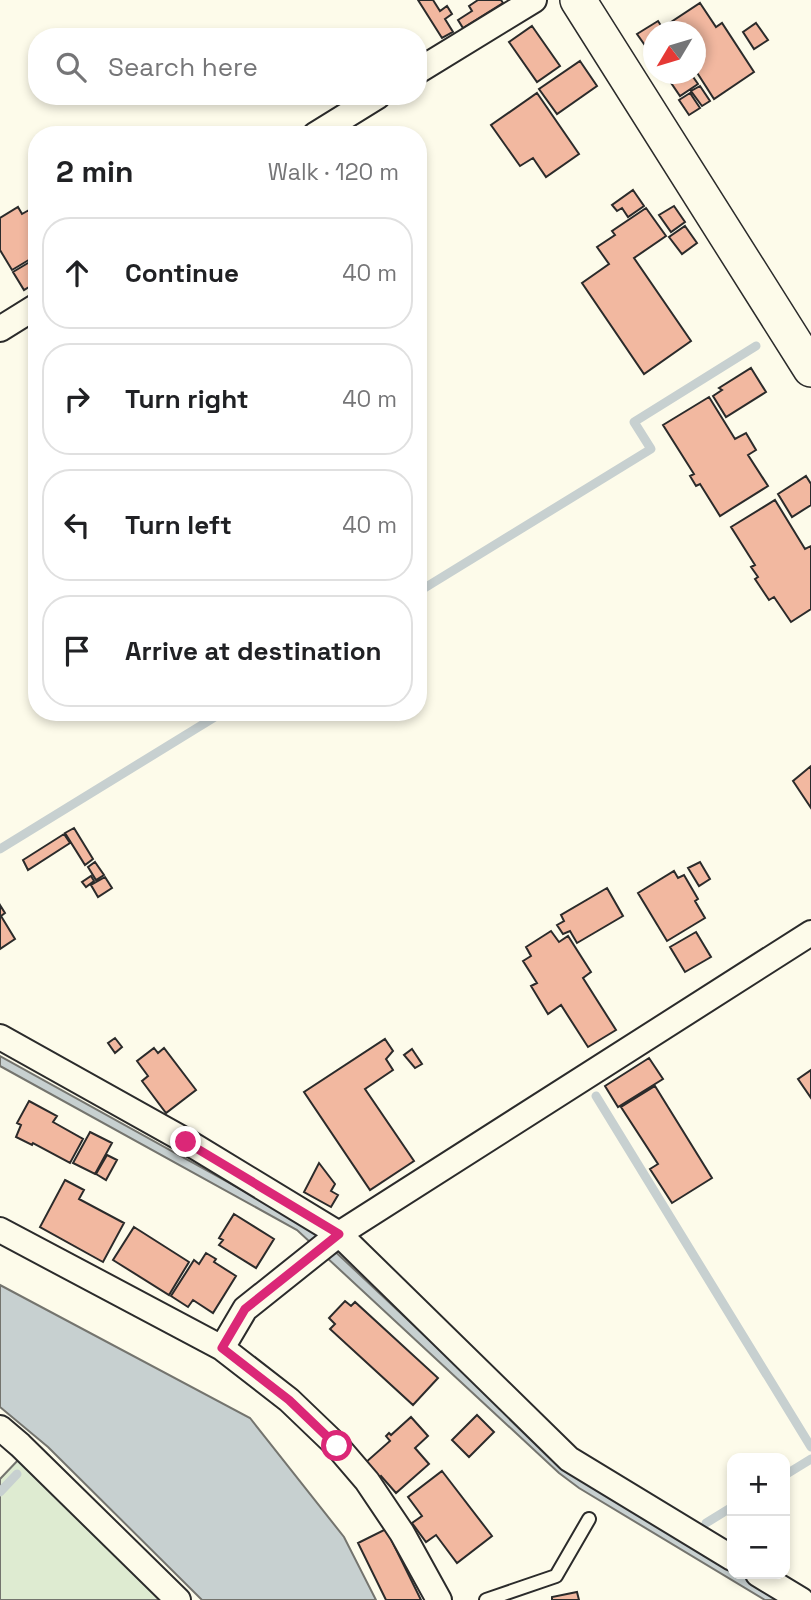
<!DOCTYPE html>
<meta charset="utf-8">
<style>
:root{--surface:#fff;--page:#f2f2f2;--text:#202124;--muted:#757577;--line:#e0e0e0}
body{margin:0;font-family:"Space Grotesk",sans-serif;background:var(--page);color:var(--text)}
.controls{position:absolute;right:21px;bottom:21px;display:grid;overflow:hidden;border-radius:14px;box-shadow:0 4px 10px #0003}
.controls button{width:63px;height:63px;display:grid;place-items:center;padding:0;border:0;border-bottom:2px solid var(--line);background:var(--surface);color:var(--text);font:35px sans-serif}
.compass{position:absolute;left:643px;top:21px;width:63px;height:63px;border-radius:50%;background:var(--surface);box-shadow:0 4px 10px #0003;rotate:232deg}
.stop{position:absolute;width:21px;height:21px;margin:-16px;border:5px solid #db2777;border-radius:50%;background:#fff}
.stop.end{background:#db2777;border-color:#fff;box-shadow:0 2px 7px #0008}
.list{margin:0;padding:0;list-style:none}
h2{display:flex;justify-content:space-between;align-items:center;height:91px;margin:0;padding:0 28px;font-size:30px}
h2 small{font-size:23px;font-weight:400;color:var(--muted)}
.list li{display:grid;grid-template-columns:46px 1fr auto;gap:21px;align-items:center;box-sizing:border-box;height:112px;margin:0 14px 14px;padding:0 14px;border:2px solid var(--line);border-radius:28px}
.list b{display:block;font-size:26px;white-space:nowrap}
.list em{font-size:23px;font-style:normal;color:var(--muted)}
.icon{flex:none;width:38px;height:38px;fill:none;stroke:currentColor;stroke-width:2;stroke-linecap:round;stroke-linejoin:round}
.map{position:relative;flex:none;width:811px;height:1600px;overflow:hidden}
.search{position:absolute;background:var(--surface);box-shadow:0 4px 10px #0003;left:28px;top:28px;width:399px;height:77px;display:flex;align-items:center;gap:18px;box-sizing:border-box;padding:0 24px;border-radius:28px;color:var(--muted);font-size:26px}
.panel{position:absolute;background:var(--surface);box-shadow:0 4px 10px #0003;left:28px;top:126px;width:399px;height:595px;border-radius:28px}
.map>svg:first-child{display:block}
.green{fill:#deebd1;stroke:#74746e;stroke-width:2}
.water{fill:#c7d0d0;stroke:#74746e;stroke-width:2}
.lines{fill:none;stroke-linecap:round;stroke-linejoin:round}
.stream{stroke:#c7d0d0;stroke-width:9}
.building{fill:#f2b8a0;stroke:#2b2b2b;stroke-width:2}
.lane-casing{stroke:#2b2b2b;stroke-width:16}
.street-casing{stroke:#2b2b2b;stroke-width:28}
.secondary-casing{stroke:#2b2b2b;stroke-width:38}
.lane{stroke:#fdfbea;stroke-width:12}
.street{stroke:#fdfbea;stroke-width:24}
.secondary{stroke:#fdfbea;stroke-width:35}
.route{stroke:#db2777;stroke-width:9}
</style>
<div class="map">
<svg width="811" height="1600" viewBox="0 0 811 1600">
<rect width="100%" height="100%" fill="#fdfbea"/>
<path class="green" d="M21 1457 160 1600H0V1479Z"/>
<path class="water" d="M0 1056 309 1227 490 1397 732 1568V1574H742L785 1600H765L579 1488 559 1473 297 1230 0 1066Z
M0 1285 250 1418 344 1537 376 1600H202L48 1447 0 1407Z"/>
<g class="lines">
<path class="stream" d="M418 592 651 449 634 422 756 346
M0 849 223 712
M596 1096 811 1447
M785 1475 811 1459
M0 1492 17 1474
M706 1523 732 1507"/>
</g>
<path class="building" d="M418 0H433L440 11 447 6 452 14 445 19 453 32 442 38Z
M478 0H501L503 3 463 28 458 20 472 11 469 6Z
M700 3 716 27 722 23 754 72 714 99 696 71V32H669L665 26Z
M658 21 665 32H654V58L637 34Z
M756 23 768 40 754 49 743 32Z
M532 26 560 66 537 82 509 42Z
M580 61 597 86 557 114 539 89Z
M665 74H691L698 84 680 96Z
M700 86 710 101 702 106 691 91Z
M537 93 579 154 546 177 533 158 520 166 491 125Z
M690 93 700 108 689 115 679 100Z
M633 190 644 206 628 217 622 208 617 211 612 205Z
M674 206 685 222 671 232 659 215Z
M18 207 22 214 29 210 37 224V228L32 231 37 238V255L12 270 0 250V218Z
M646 208 666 236 634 258 691 341 644 374 582 283 609 264 597 247 615 235 612 231Z
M685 226 697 243 682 254 669 237Z
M33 260 37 266V282L24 290 13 272Z
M751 368 766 392 726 417 713 396 722 390 719 388Z
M709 397 735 439 746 433 756 450 748 455 768 486 720 516 700 484 696 486 690 476 694 474 663 425Z
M806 476 811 484V505L792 517 778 494Z
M775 500 805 549 811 546V609L791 622 774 597 769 600 755 579 758 577 751 567 755 565 731 527Z
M811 766V808L793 781Z
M74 828 93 859 85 865 65 833Z
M64 834 70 843 28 870 23 860Z
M95 862 104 875 96 880 88 867Z
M700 862 710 879 699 886 688 868Z
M674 871 678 878 684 875 698 899 695 901 705 918 667 941 638 893Z
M91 876 94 881 86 887 82 882Z
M105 877 112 888 98 897 91 885Z
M607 888 623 916 577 943 570 931 563 934 557 925 564 921 561 915Z
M0 905 5 913 1 916 15 939 0 949Z
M551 931 559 942 568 936 591 972 583 978 616 1030 588 1047 561 1005 548 1014 531 986 537 983 523 961 531 956 526 947Z
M696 932 711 957 685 972 670 947Z
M115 1038 122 1047 115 1053 108 1043Z
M385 1039 393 1051 386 1059 393 1070 365 1089 414 1161 370 1190 304 1092Z
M154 1048 158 1053 164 1048 196 1090 166 1113 142 1081 148 1076 137 1061Z
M412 1049 422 1064 415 1068 404 1055Z
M649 1058 663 1079 618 1107 605 1086Z
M811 1070V1098L798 1079Z
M655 1086 712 1178 672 1203 650 1169 658 1164 621 1107Z
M29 1101 57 1116 53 1122 83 1139 70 1163 33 1143 32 1145 16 1137 21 1125 17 1123Z
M90 1132 112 1143 95 1174 73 1163Z
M107 1155 117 1160 106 1180 96 1174Z
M319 1163 335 1184 331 1191 338 1195 331 1207 304 1192Z
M65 1180 84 1190 79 1199 124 1223 103 1262 40 1227Z
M234 1214 274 1239 256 1268 219 1245 223 1240 219 1238Z
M134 1227 189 1262 169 1295 113 1260Z
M206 1253 216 1259 214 1262 236 1276 213 1313 193 1300 188 1307 171 1296 194 1260 199 1264Z
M345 1301 351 1306 355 1302 438 1378 413 1405 330 1329 335 1324 329 1318Z
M477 1415 494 1432 469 1457 452 1440Z
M411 1417 428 1436 415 1448 429 1464 396 1493 381 1476 378 1479 365 1463 390 1441 386 1436 389 1433 391 1435Z
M442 1471 492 1536 457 1563 436 1535 426 1542 412 1523 422 1516 408 1497Z
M386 1529 421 1600H386L358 1543Z
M577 1592 579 1600H552V1597Z"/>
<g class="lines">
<defs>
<path id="lane" d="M486 1600 556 1576 589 1519"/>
<path id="street" d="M418 71 534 0
M315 135 378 96
M0 329 37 306
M0 1037 186 1141 339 1234 569 1459 732 1558
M0 1230 222 1348 289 1400 337 1446 367 1481 402 1533 439 1600
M222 1348 245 1309 339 1234 811 933
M0 1428 20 1445 178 1600
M758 1574 801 1600"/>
<path id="secondary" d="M578 0 811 369"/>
</defs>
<use href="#lane" class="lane-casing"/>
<use href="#street" class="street-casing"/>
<use href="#secondary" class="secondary-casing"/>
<use href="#lane" class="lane"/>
<use href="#street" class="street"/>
<use href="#secondary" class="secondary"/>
</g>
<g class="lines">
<path class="route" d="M186 1142 339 1234 245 1309 222 1348 289 1400 337 1446"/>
</g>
</svg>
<div class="controls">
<button>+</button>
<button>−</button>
</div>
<svg class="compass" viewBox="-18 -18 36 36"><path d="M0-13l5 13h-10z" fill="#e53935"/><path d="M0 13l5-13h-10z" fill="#757577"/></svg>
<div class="stop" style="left:337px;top:1446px"></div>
<div class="stop end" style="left:186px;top:1142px"></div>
<div class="search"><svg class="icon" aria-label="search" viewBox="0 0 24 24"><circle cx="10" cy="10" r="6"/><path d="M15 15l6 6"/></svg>Search here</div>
<section class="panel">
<h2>2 min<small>Walk · 120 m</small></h2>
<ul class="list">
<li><svg class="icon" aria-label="ahead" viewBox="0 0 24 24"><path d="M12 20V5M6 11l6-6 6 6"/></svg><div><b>Continue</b></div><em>40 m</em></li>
<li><svg class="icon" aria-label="right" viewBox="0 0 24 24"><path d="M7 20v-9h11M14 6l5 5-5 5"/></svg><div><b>Turn right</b></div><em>40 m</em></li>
<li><svg class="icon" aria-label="left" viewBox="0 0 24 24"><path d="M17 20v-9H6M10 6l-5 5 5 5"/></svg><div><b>Turn left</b></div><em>40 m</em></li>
<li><svg class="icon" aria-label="arrive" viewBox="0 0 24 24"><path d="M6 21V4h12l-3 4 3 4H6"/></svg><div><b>Arrive at destination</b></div></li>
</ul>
</section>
</div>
